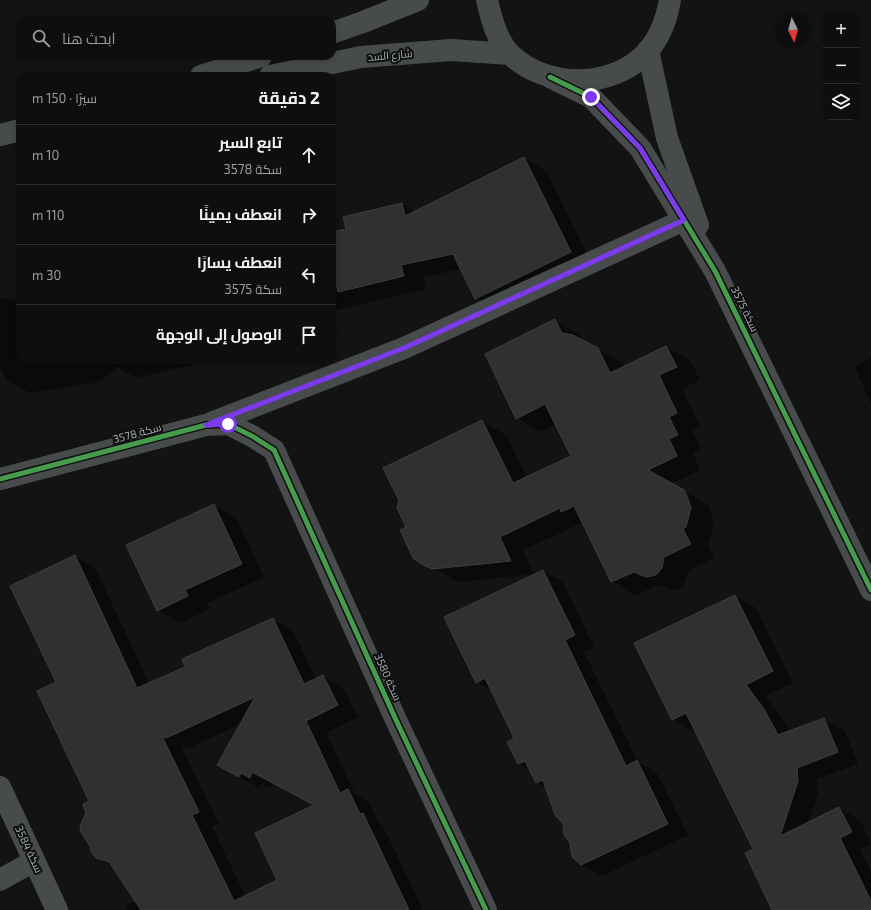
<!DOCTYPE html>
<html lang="ar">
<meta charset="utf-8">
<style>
:root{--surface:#0e0e0f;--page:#1c1c1d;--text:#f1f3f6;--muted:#9b9c9e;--line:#2e2e2f}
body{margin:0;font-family:"Exo 2",Cairo,sans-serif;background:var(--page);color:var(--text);direction:rtl}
.controls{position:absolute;right:12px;top:12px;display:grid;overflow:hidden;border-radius:8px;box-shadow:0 2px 6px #0003}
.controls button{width:36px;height:36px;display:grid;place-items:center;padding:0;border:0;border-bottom:1px solid var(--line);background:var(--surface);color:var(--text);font:20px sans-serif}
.compass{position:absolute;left:775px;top:12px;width:36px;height:36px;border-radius:50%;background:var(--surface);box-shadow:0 2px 6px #0003;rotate:174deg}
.stop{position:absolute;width:12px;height:12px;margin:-9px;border:3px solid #7c3aed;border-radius:50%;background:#fff}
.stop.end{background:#7c3aed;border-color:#fff;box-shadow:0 1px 4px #0008}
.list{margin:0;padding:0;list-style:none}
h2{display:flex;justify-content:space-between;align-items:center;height:52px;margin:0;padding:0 16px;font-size:17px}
h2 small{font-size:13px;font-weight:400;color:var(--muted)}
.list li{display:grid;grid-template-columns:26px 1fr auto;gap:12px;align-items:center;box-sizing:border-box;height:60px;padding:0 16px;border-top:1px solid var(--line)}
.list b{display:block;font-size:15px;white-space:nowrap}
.list p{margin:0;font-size:13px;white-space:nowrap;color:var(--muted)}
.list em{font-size:13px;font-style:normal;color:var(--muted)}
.icon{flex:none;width:22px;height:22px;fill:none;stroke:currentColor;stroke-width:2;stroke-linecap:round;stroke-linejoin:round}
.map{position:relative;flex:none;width:871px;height:910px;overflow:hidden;direction:ltr}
.search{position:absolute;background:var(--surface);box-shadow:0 2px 6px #0003;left:16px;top:16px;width:320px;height:44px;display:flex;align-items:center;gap:10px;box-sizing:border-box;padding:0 14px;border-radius:12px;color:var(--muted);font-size:15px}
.panel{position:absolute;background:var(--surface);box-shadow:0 2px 6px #0003;left:16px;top:72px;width:320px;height:292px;border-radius:12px;direction:rtl}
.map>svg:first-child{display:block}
.shadow{fill:#0007;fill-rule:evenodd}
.building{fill:#2f3032;stroke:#3c3e40;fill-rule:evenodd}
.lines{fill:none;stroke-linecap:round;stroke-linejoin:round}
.minor{stroke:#484b4c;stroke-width:22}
.cycleway-casing{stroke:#0e0e0f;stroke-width:8}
.cycleway{stroke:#469c4c;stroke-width:5}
.route{stroke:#7c3aed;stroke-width:5}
.labels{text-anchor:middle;stroke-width:4;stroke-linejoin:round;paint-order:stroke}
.street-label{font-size:11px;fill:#a5afb4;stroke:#0e0e0f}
</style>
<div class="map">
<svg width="871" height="910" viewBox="0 0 871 910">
<rect width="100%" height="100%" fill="#131314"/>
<path class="shadow" d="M524 158 546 171 592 264 498 311 476 298 461 269 423 277 426 289 332 311 337 332 332 333V233L347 229 402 204 416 212Z
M5 298 20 301V360H211L136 378 117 367 100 382 30 393 7 380 0 368V300Z
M555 321 579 334 583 341 622 363 624 367 666 347 690 360 700 380 682 389 700 427 692 431 701 449 693 453 700 470 671 484 708 505 711 511 714 522 710 541 707 543 714 558 688 571 686 581 680 588 671 590 659 585 636 595 612 581 582 523 523 550 534 574 458 582 414 557 407 528 482 421 506 435 527 478 572 456 556 424 541 432 517 418Z
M871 358V403L854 366Z
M214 505 237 519 264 577 207 603 210 609 180 623 158 610Z
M75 556 95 568 149 683 186 667 273 619 293 631 316 679 323 676 343 688 358 717 326 733 355 794 369 802 379 823 383 826 423 910H126L125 907 136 901 115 868 96 857 91 801 57 682ZM241 724 218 765 259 788 262 784 270 788 273 783 316 806 279 881 246 897 212 827 219 824 181 746 187 749Z
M543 571 563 582 594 647 584 652 638 762 657 773 688 835 602 876 582 865 547 788 536 782 530 770 519 764 515 738 492 691 477 682Z
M735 596 756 608 793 683 765 696 785 722 790 732 824 719 845 731 858 764 817 779 818 794 808 823 839 808 860 820 871 843 860 849 871 872V910H773L755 850 696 730 693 731 673 720Z"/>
<path class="building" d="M524 157 571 252 475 299 453 254 401 265 404 276 338 292 332 265V232L346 229 343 217 402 203 405 216Z
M555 319 562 333 573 335 598 348 610 373 666 346 677 367 659 375 677 413 669 417 678 435 669 439 677 456 648 470 684 490 687 496 691 508 686 527 683 529 691 544 664 557 662 568 656 575 646 577 634 572 611 582 574 506 561 512 560 508 500 537 511 561 433 569 425 566 413 558 400 530 406 527 397 508 399 500 383 468 482 420 513 483 571 456 545 404 516 419 485 354Z
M214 504 242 564 185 590 188 596 157 611 126 545Z
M75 555 137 688 185 667 182 659 273 618 304 684 323 675 338 705 306 721 340 793 348 789 360 814 363 813 409 910H141L109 862 96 858 91 851 90 846 81 832 80 826 86 813 83 804 89 801 37 691 56 682 10 586ZM255 697 217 765 239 777 241 773 250 778 252 772 314 805 255 833 277 880 234 901 192 815 199 812 162 736 166 738Z
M543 570 575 635 565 640 626 766 637 760 668 824 581 865 572 857 570 843 564 835 563 824 555 815 543 780 536 783 525 761 518 764 507 742 514 738 485 678 476 683 444 617Z
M735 595 773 671 746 685 764 709 778 735 824 718 838 752 797 768 798 781 780 836 839 807 852 832 840 838 871 901V910H772L745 853 753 849 686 713 672 720 634 643Z"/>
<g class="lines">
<path class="minor" d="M487 0C491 17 497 42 511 55 549 90 615 89 649 50 661 35 667 18 670 0
M332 33 363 22 418 0
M648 50 667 138 698 225
M201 76 261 56
M270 76 361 57 451 50 510 54
M550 77 591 97 640 148 715 271 871 590
M0 135 20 130
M211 423 404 348 684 220
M0 479 206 425 228 424 252 436 274 450 396 720 486 910
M0 787 57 910
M0 880 34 861"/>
<defs>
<path id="cycleway" d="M550 77 591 97 640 148 715 271 871 590
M0 479 206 425 228 424 252 436 274 450 396 720 486 910"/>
</defs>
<use href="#cycleway" class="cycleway-casing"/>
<use href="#cycleway" class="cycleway"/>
</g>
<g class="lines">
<path class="route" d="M228 424 206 425 404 348 684 220 640 148 591 97"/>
</g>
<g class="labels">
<g class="street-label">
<text transform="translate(390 55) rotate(-5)" y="4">شارع السد</text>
<text transform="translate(745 309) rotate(64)" y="4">سكة 3575</text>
<text transform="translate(137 433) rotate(-15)" y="4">سكة 3578</text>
<text transform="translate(388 677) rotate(66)" y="4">سكة 3580</text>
<text transform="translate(29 849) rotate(65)" y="4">سكة 3584</text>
</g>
</g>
</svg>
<div class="controls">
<button>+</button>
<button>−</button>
<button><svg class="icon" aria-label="layers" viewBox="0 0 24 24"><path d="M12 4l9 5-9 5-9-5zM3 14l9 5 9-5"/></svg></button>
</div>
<svg class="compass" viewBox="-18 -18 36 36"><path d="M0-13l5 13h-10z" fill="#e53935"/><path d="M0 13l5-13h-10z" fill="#9b9c9e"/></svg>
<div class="stop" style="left:228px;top:424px"></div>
<div class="stop end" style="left:591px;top:97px"></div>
<div class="search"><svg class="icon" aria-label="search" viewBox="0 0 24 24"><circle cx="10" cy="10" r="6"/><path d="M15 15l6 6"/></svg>ابحث هنا</div>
<section class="panel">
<h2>2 دقيقة<small>سيرًا · 150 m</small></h2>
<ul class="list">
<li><svg class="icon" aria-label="ahead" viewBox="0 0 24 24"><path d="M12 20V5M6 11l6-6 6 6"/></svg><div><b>تابع السير</b><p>سكة 3578</p></div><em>10 m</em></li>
<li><svg class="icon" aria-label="right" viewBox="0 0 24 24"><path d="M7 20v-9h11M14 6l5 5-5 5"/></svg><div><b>انعطف يمينًا</b></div><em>110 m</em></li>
<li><svg class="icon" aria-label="left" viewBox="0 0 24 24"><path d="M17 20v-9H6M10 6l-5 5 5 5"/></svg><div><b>انعطف يسارًا</b><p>سكة 3575</p></div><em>30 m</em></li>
<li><svg class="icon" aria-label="arrive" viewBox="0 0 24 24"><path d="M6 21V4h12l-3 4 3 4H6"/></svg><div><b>الوصول إلى الوجهة</b></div></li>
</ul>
</section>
</div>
